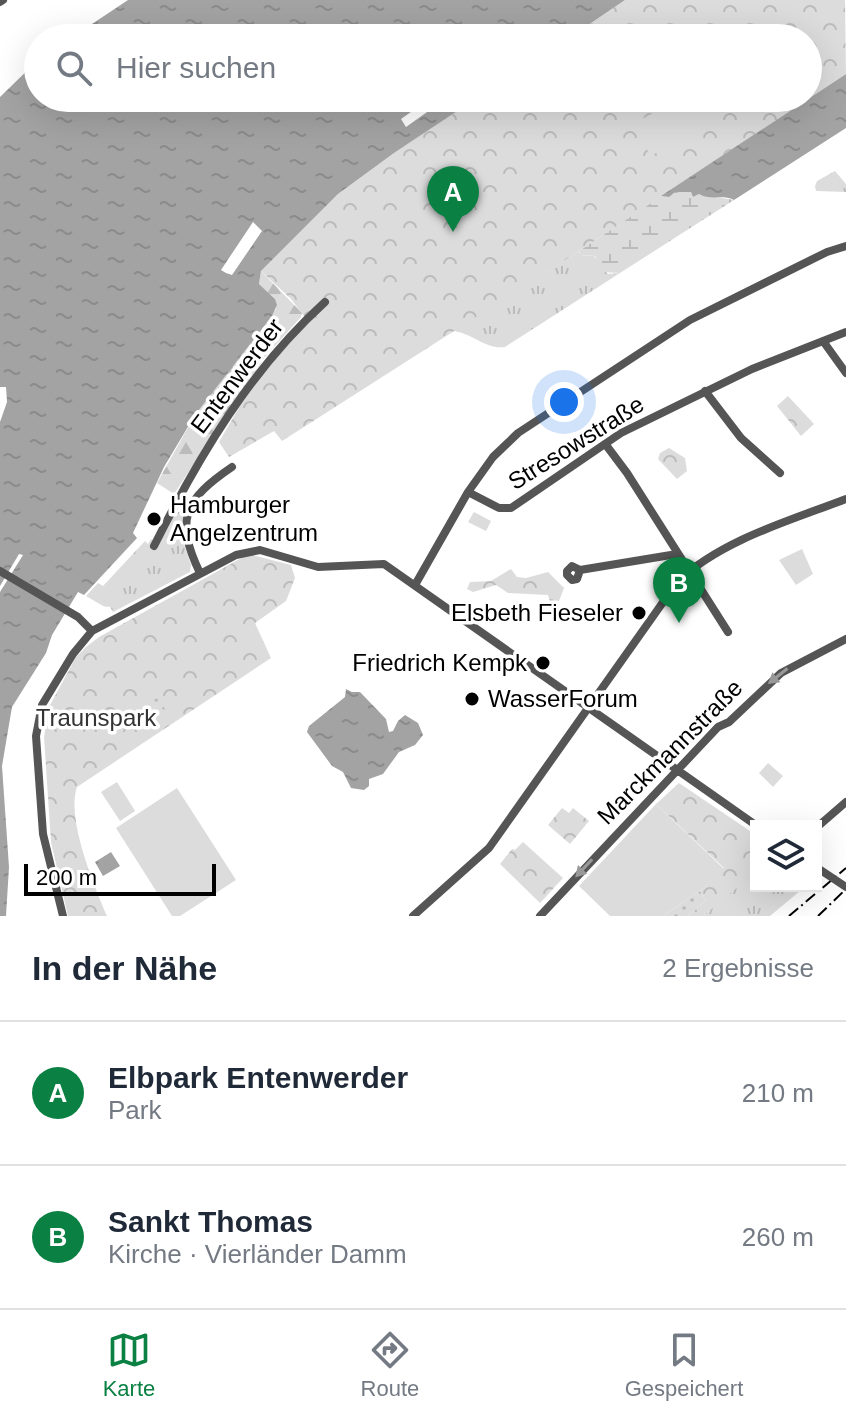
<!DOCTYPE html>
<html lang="de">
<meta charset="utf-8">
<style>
:root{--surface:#fff;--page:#f6f6f7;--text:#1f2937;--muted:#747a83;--line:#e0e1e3;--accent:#0b8043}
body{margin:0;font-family:Arial,sans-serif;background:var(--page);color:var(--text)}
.controls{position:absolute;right:24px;bottom:24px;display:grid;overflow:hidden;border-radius:0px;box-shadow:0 8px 32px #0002}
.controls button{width:72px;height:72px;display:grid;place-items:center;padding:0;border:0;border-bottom:2px solid var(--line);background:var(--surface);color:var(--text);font:40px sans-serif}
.scale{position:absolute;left:24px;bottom:20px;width:192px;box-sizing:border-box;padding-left:8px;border:4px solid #000;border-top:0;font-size:22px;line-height:28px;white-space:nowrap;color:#000;-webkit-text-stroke:6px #fff;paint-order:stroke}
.you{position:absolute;left:564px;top:402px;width:28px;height:28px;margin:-20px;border:6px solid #fff;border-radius:50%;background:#1a73e8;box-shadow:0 0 0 12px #1a73e833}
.badge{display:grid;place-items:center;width:52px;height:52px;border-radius:50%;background:var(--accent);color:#fff;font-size:26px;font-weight:700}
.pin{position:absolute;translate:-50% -66px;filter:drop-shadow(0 2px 4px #0008)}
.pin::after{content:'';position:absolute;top:42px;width:28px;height:24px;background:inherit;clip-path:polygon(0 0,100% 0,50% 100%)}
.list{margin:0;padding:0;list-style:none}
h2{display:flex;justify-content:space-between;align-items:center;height:104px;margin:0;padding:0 32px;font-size:34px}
h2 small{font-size:26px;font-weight:400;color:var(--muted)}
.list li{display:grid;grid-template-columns:52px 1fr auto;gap:24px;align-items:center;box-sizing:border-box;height:144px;padding:0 32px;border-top:2px solid var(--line)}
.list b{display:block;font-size:30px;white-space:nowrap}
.list p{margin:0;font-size:26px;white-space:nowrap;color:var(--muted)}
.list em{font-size:26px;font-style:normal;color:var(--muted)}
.icon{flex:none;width:44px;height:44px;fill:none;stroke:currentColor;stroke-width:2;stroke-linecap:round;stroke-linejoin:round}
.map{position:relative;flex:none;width:846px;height:916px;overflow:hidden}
.search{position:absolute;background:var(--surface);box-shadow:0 8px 32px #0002;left:24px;right:24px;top:24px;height:88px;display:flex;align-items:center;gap:20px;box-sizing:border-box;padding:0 28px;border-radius:44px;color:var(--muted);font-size:30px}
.sheet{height:392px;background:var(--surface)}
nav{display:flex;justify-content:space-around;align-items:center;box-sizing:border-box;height:112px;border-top:2px solid var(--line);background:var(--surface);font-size:22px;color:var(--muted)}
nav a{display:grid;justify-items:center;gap:4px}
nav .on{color:var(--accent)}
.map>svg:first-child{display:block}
.grass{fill:url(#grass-tufts)}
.forest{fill:url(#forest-firs)}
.wetland{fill:url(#wetland-marsh)}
.park{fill:url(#park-crowns)}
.garden{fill:url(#garden-dots)}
.pitch{fill:#dcdcdc}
.water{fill:url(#water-ripples)}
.pier{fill:#fff}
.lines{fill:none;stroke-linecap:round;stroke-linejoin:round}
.minor{stroke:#555;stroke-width:8}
.rail{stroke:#000;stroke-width:2;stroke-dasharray:12 4 2 4;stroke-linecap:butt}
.minor-bridge{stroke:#555;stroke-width:8}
.oneway{fill:#999}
.poi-dot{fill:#000;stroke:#fff;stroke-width:3}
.labels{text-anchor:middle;stroke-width:7;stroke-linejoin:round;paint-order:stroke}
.street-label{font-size:24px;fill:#000;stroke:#fff}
.poi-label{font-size:24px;fill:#000;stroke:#fff;text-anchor:start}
.park-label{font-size:24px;fill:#333;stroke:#fff}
</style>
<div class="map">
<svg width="846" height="916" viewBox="0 0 846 916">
<defs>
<pattern id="grass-tufts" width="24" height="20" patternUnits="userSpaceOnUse" patternTransform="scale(2)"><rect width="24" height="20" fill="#dcdcdc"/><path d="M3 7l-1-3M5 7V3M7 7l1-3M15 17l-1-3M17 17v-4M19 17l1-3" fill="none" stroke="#bbb"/></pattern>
<pattern id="forest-firs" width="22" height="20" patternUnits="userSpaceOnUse" patternTransform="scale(2)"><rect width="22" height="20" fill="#dcdcdc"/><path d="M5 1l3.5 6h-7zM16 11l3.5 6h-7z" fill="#bbb"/></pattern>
<pattern id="wetland-marsh" width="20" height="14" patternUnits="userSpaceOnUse" patternTransform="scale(2)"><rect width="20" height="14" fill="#dcdcdc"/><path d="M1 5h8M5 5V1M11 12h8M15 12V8" fill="none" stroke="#bbb"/></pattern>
<pattern id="park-crowns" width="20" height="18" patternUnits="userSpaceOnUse" patternTransform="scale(2)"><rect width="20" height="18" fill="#dcdcdc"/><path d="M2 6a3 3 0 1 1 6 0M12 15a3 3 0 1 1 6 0" fill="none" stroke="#bbb"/></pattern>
<pattern id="garden-dots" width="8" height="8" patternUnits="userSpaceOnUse" patternTransform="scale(2)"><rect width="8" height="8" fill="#dcdcdc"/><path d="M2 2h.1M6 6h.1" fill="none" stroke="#bbb" stroke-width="1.8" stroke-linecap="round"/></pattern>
<pattern id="water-ripples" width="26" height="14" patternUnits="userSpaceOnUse" patternTransform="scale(2)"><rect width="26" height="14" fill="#a3a3a3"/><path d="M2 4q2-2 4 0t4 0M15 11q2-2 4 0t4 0" fill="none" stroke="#8b8b8b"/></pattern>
</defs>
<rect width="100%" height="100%" fill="#fff"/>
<path class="grass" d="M835 171 846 184V192L816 191 815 186 817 181Z
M579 251 580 255 594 256 608 274 620 273 505 347C486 350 471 332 452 331Z
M174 511 184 513 182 538 191 565 190 572 113 612 110 607 103 606 86 596 98 583 103 586 145 541 148 544 151 539 154 541Z
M756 881V886H806L770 916H703L740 884Z"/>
<path class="forest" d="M261 271 302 313 301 317 265 357 174 494 157 483 195 415 276 309 275 299 259 284Z"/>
<path class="wetland" d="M675 191 691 192 693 197 699 194 734 200 620 273 602 272 595 256 580 255 579 251 661 196 668 197Z"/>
<path class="park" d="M625 0H845L846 74 579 251 282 441 274 431 229 457 219 442 249 390 307 320 291 299 261 271 338 194 394 153 477 98H808V38H569Z
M788 396 814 424 801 436 777 406Z
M669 448 685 458 687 471 677 479 658 459 660 453Z
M252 555 291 565 295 578 286 601 255 623 271 658 77 787C66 818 94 886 107 916H68L51 842 44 737 49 707 76 657 86 647 99 637 245 556Z
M511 569 517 577 526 578 548 572 564 588 559 601 550 602 548 595 508 593 496 585 473 592 467 589 470 582 491 581Z
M679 783 756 835V881L740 885 703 916H688L706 900 700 891 724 868 656 804Z
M562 808 569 813 573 808 589 821 570 844 548 825Z
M523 842 563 878 540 903 500 864 512 849 515 850Z"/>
<path class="garden" d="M157 698 168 713 152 724 142 708Z
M700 891 706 900 688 916H663Z"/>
<path class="pitch" d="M679 98H693L707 122 651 156 632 125Z
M474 512 491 521 486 531 468 522Z
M802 549 813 574 796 585 779 560Z
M768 763 783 776 773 787 759 773Z
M117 782 135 811 120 821 101 792Z
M177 788 236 880 180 916H172L116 828Z
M656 804 724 869 700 891 663 916H610L579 886Z"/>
<path class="water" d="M128 0H625L569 38H71Z
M38 60V98H477L394 153 338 194 261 271 259 284 275 299 277 305 272 316 195 415 164 467 133 533 137 538 84 595 78 592 52 635 46 653 12 707 2 766 9 867 6 916H0V592L23 555 19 554 0 586V422L7 402 6 387H0V97Z
M846 74V128L734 200C722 194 711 201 699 194L693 197 691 192H675L669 197 661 196Z
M346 689 352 692H360L386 719 389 732 393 731 398 721 405 715 418 723 423 735 415 745 399 752 383 774 369 779V786L364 790 351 788 343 772 332 766 307 732 309 726 345 697Z
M111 852 120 866 103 876 95 862Z"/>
<path class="pier" d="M425 102 430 110 406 127 401 119Z
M253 222 262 231 232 275 226 273 221 270Z"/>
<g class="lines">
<path class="minor" d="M0 2 3 0
M823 341 846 373
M705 391 741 438 780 473
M606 445 627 473 728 632
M468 492 499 508H511L621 433 752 369 846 332
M154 546C199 456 250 370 325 302
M580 570 577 579 572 580 567 575V571L572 566 580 570 677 554
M0 571 78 617 92 631
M200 573C174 519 185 499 232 467
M415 585 468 492 493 457 518 433 690 320 827 252 846 246
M816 828 846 802
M63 916 43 834 36 736 42 705 73 654 92 631 236 555 260 550 318 567 384 564 757 826
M413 916 489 848 678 581C724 539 789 521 846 499
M540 916 718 727 729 722 781 673 846 639"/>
<path class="rail" d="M789 916 846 868
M818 916 846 889"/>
<path class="minor-bridge" d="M816 867 846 887"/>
</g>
<defs><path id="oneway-solid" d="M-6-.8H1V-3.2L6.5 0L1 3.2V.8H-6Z" transform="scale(2)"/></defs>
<g class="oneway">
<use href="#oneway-solid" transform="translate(778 676) rotate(142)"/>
<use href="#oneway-solid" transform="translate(584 868) rotate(133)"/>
</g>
<g class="poi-dot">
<circle cx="154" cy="519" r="8"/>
<circle cx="639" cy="613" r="8"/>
<circle cx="543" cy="663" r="8"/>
<circle cx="472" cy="699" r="8"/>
</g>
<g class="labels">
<g class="street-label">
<text transform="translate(237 376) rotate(-53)" y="8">Entenwerder</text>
<text transform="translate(576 443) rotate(-32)" y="8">Stresowstraße</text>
<text transform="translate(670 752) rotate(-45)" y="8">Marckmannstraße</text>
</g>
<g class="poi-label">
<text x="170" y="513">Hamburger<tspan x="170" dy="28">Angelzentrum</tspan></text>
<text x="623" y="621" text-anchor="end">Elsbeth Fieseler</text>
<text x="527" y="671" text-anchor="end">Friedrich Kempk</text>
<text x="488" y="707">WasserForum</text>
</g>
<g class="park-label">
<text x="96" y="726">Traunspark</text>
</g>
</g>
</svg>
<div class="controls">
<button><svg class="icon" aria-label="layers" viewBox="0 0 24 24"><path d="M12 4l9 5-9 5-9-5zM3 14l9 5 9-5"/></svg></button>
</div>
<div class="scale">200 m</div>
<div class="you"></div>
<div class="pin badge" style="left:453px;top:232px">A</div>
<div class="pin badge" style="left:679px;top:623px">B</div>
<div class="search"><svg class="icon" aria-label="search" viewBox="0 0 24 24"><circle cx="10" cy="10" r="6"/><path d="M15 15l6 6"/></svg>Hier suchen</div>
</div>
<section class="sheet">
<h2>In der Nähe<small>2 Ergebnisse</small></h2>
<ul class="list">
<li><span class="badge">A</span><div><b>Elbpark Entenwerder</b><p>Park</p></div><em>210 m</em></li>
<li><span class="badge">B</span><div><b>Sankt Thomas</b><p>Kirche · Vierländer Damm</p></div><em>260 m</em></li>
</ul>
</section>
<nav>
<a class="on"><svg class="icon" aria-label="map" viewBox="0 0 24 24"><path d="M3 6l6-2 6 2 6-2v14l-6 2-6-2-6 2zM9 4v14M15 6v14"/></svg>Karte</a>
<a><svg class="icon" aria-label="directions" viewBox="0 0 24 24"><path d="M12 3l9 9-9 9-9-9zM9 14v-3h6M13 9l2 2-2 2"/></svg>Route</a>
<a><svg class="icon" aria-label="saved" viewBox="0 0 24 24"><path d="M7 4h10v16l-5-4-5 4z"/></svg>Gespeichert</a>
</nav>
